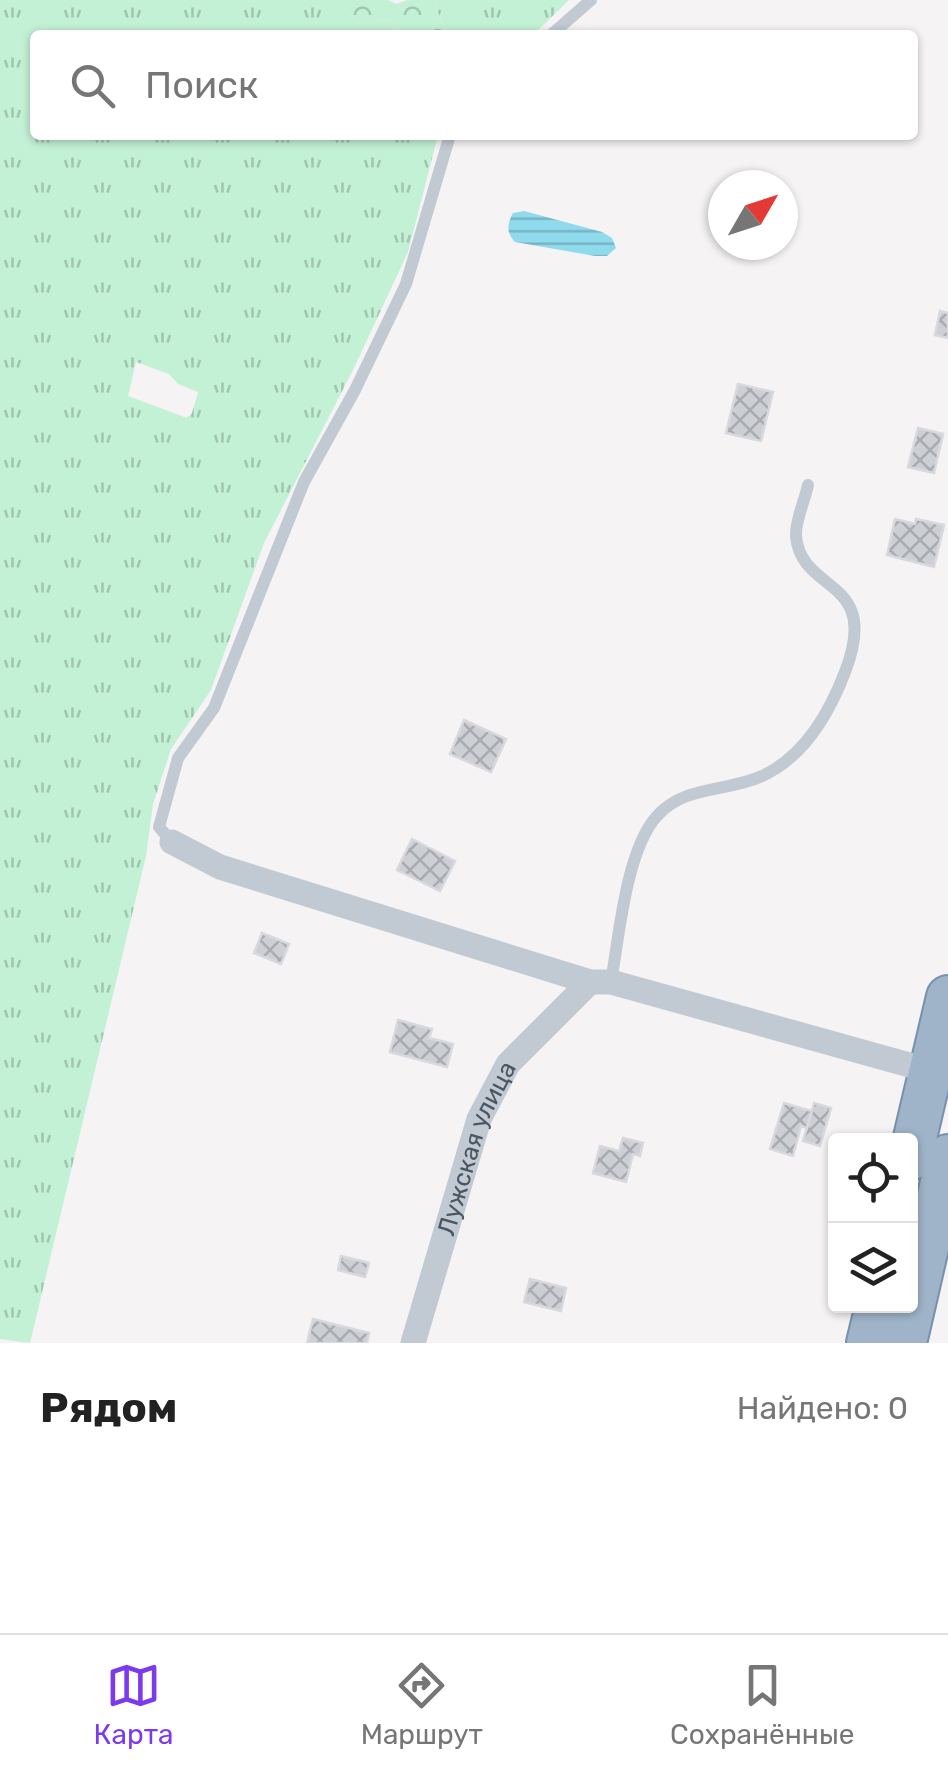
<!DOCTYPE html>
<html lang="ru">
<meta charset="utf-8">
<style>
:root{--surface:#fff;--page:#f6f6f6;--text:#222;--muted:#767676;--line:#e0e0e0;--accent:#7c3aed}
body{margin:0;font-family:Rubik,sans-serif;background:var(--page);color:var(--text)}
.controls{position:absolute;right:30px;bottom:30px;display:grid;overflow:hidden;border-radius:10px;box-shadow:0 2px 8px #0004}
.controls button{width:90px;height:90px;display:grid;place-items:center;padding:0;border:0;border-bottom:2px solid var(--line);background:var(--surface);color:var(--text);font:50px sans-serif}
.compass{position:absolute;left:708px;top:170px;width:90px;height:90px;border-radius:50%;background:var(--surface);box-shadow:0 2px 8px #0004;rotate:51deg}
.list{margin:0;padding:0;list-style:none}
h2{display:flex;justify-content:space-between;align-items:center;height:130px;margin:0;padding:0 40px;font-size:42px}
h2 small{font-size:32px;font-weight:400;color:var(--muted)}
.icon{flex:none;width:55px;height:55px;fill:none;stroke:currentColor;stroke-width:2;stroke-linecap:round;stroke-linejoin:round}
.map{position:relative;flex:none;width:948px;height:1343px;overflow:hidden}
.search{position:absolute;background:var(--surface);box-shadow:0 2px 8px #0004;left:30px;right:30px;top:30px;height:110px;display:flex;align-items:center;gap:25px;box-sizing:border-box;padding:0 35px;border-radius:10px;color:var(--muted);font-size:38px}
.sheet{height:290px;background:var(--surface)}
nav{display:flex;justify-content:space-around;align-items:center;box-sizing:border-box;height:140px;border-top:2px solid var(--line);background:var(--surface);font-size:28px;color:var(--muted)}
nav a{display:grid;justify-items:center;gap:5px}
nav .on{color:var(--accent)}
.map>svg:first-child{display:block}
.grass{fill:url(#grass-tufts);fill-rule:evenodd}
.forest{fill:url(#forest-crowns)}
.water{fill:url(#water-rules)}
.building{fill:url(#building-cross-hatch);stroke:#d7d9de;stroke-width:2.5}
.lines{fill:none;stroke-linecap:round;stroke-linejoin:round}
.trunk-casing{stroke:#7690ad;stroke-width:46}
.service{stroke:#c1cad2;stroke-width:12}
.minor{stroke:#c1cad2;stroke-width:25}
.trunk{stroke:#9fb4c9;stroke-width:42}
.labels{text-anchor:middle;stroke-width:8;stroke-linejoin:round;paint-order:stroke}
.street-label{font-size:25px;fill:#4a5661;stroke:#fff}
</style>
<div class="map">
<svg width="948" height="1343" viewBox="0 0 948 1343">
<defs>
<pattern id="grass-tufts" width="24" height="20" patternUnits="userSpaceOnUse" patternTransform="scale(2.5)"><rect width="24" height="20" fill="#c3f1d5"/><path d="M3 7l-1-3M5 7V3M7 7l1-3M15 17l-1-3M17 17v-4M19 17l1-3" fill="none" stroke="#a0c6b0"/></pattern>
<pattern id="forest-crowns" width="20" height="18" patternUnits="userSpaceOnUse" patternTransform="scale(2.5)"><rect width="20" height="18" fill="#c3f1d5"/><path d="M2 6a3 3 0 1 1 6 0M12 15a3 3 0 1 1 6 0" fill="none" stroke="#a0c6b0"/></pattern>
<pattern id="water-rules" width="6" height="5" patternUnits="userSpaceOnUse" patternTransform="scale(2.5)"><rect width="6" height="5" fill="#90daee"/><path d="M0 2.5h6" fill="none" stroke="#78b4c4"/></pattern>
<pattern id="building-cross-hatch" width="8" height="8" patternUnits="userSpaceOnUse" patternTransform="scale(2.5)"><rect width="8" height="8" fill="#cdcfd5"/><path d="M0 0l8 8M0 8l8-8" fill="none" stroke="#a8abb0"/></pattern>
</defs>
<rect width="100%" height="100%" fill="#f5f3f3"/>
<path class="grass" d="M0 0H339L358 24 377 19 389 21 397 35H35V135H438L408 252 354 368 264 543 211 690 171 749 153 804 146 856 30 1343 0 1339ZM136 362 169 374 178 384 198 392 192 413 187 418 128 396Z
M438 0H569L533 35H448L436 8Z"/>
<path class="forest" d="M339 0H388L396 4 407 0H438L436 9 448 35H397L389 21 377 19 370 30 358 24Z"/>
<path class="water" d="M524 211 602 232 612 238 616 248 607 256H595L515 242C506 232 507 224 513 213Z"/>
<path class="building" d="M940 311 948 313V338L935 335Z
M738 384 773 392 761 441 726 433Z
M918 428 943 434 934 473 908 467Z
M895 519 915 524 916 519 944 525 934 567 887 555Z
M464 720 506 739 491 772 450 754Z
M412 839 455 861 440 891 397 870Z
M262 933 289 944 281 964 254 953Z
M398 1020 432 1029 429 1038 453 1044 447 1067 390 1052Z
M784 1103 812 1111 807 1128 801 1126 793 1156 770 1149Z
M814 1103 831 1108 820 1146 803 1141Z
M623 1138 643 1143 640 1156 633 1154 626 1182 593 1173 600 1146 619 1151Z
M341 1256 369 1263 365 1277 338 1270Z
M530 1279 566 1288 561 1311 524 1302Z
M313 1319 369 1333 367 1343H307Z"/>
<g class="lines">
<defs>
<path id="trunk" d="M910 1159 948 997
M868 1343 877 1306
M905 1343 948 1156"/>
</defs>
<use href="#trunk" class="trunk-casing"/>
<path class="service" d="M551 35 591 0
M172 842 159 827 178 758 214 708 304 482 355 390 406 284 450 135
M611 982C619 937 626 850 657 816 684 785 728 792 762 776 804 757 829 714 845 672 882 576 801 595 796 536 795 521 805 500 808 485"/>
<g class="minor">
<path d="M172 842 220 867 590 982H611L931 1071"/>
<path id="s1" d="M413 1343 479 1119 508 1064 590 982"/>
</g>
<use href="#trunk" class="trunk"/>
</g>
<g class="labels">
<g class="street-label">
<text dy="9" stroke="none"><textPath href="#s1" startOffset="205">Лужская улица</textPath></text>
</g>
</g>
</svg>
<div class="controls">
<button><svg class="icon" aria-label="locate" viewBox="0 0 24 24"><circle cx="12" cy="12" r="6"/><path d="M12 2v4M12 18v4M2 12h4M18 12h4"/></svg></button>
<button><svg class="icon" aria-label="layers" viewBox="0 0 24 24"><path d="M12 4l9 5-9 5-9-5zM3 14l9 5 9-5"/></svg></button>
</div>
<svg class="compass" viewBox="-18 -18 36 36"><path d="M0-13l5 13h-10z" fill="#e53935"/><path d="M0 13l5-13h-10z" fill="#767676"/></svg>
<div class="search"><svg class="icon" aria-label="search" viewBox="0 0 24 24"><circle cx="10" cy="10" r="6"/><path d="M15 15l6 6"/></svg>Поиск</div>
</div>
<section class="sheet">
<h2>Рядом<small>Найдено: 0</small></h2>
<ul class="list">
</ul>
</section>
<nav>
<a class="on"><svg class="icon" aria-label="map" viewBox="0 0 24 24"><path d="M3 6l6-2 6 2 6-2v14l-6 2-6-2-6 2zM9 4v14M15 6v14"/></svg>Карта</a>
<a><svg class="icon" aria-label="directions" viewBox="0 0 24 24"><path d="M12 3l9 9-9 9-9-9zM9 14v-3h6M13 9l2 2-2 2"/></svg>Маршрут</a>
<a><svg class="icon" aria-label="saved" viewBox="0 0 24 24"><path d="M7 4h10v16l-5-4-5 4z"/></svg>Сохранённые</a>
</nav>
